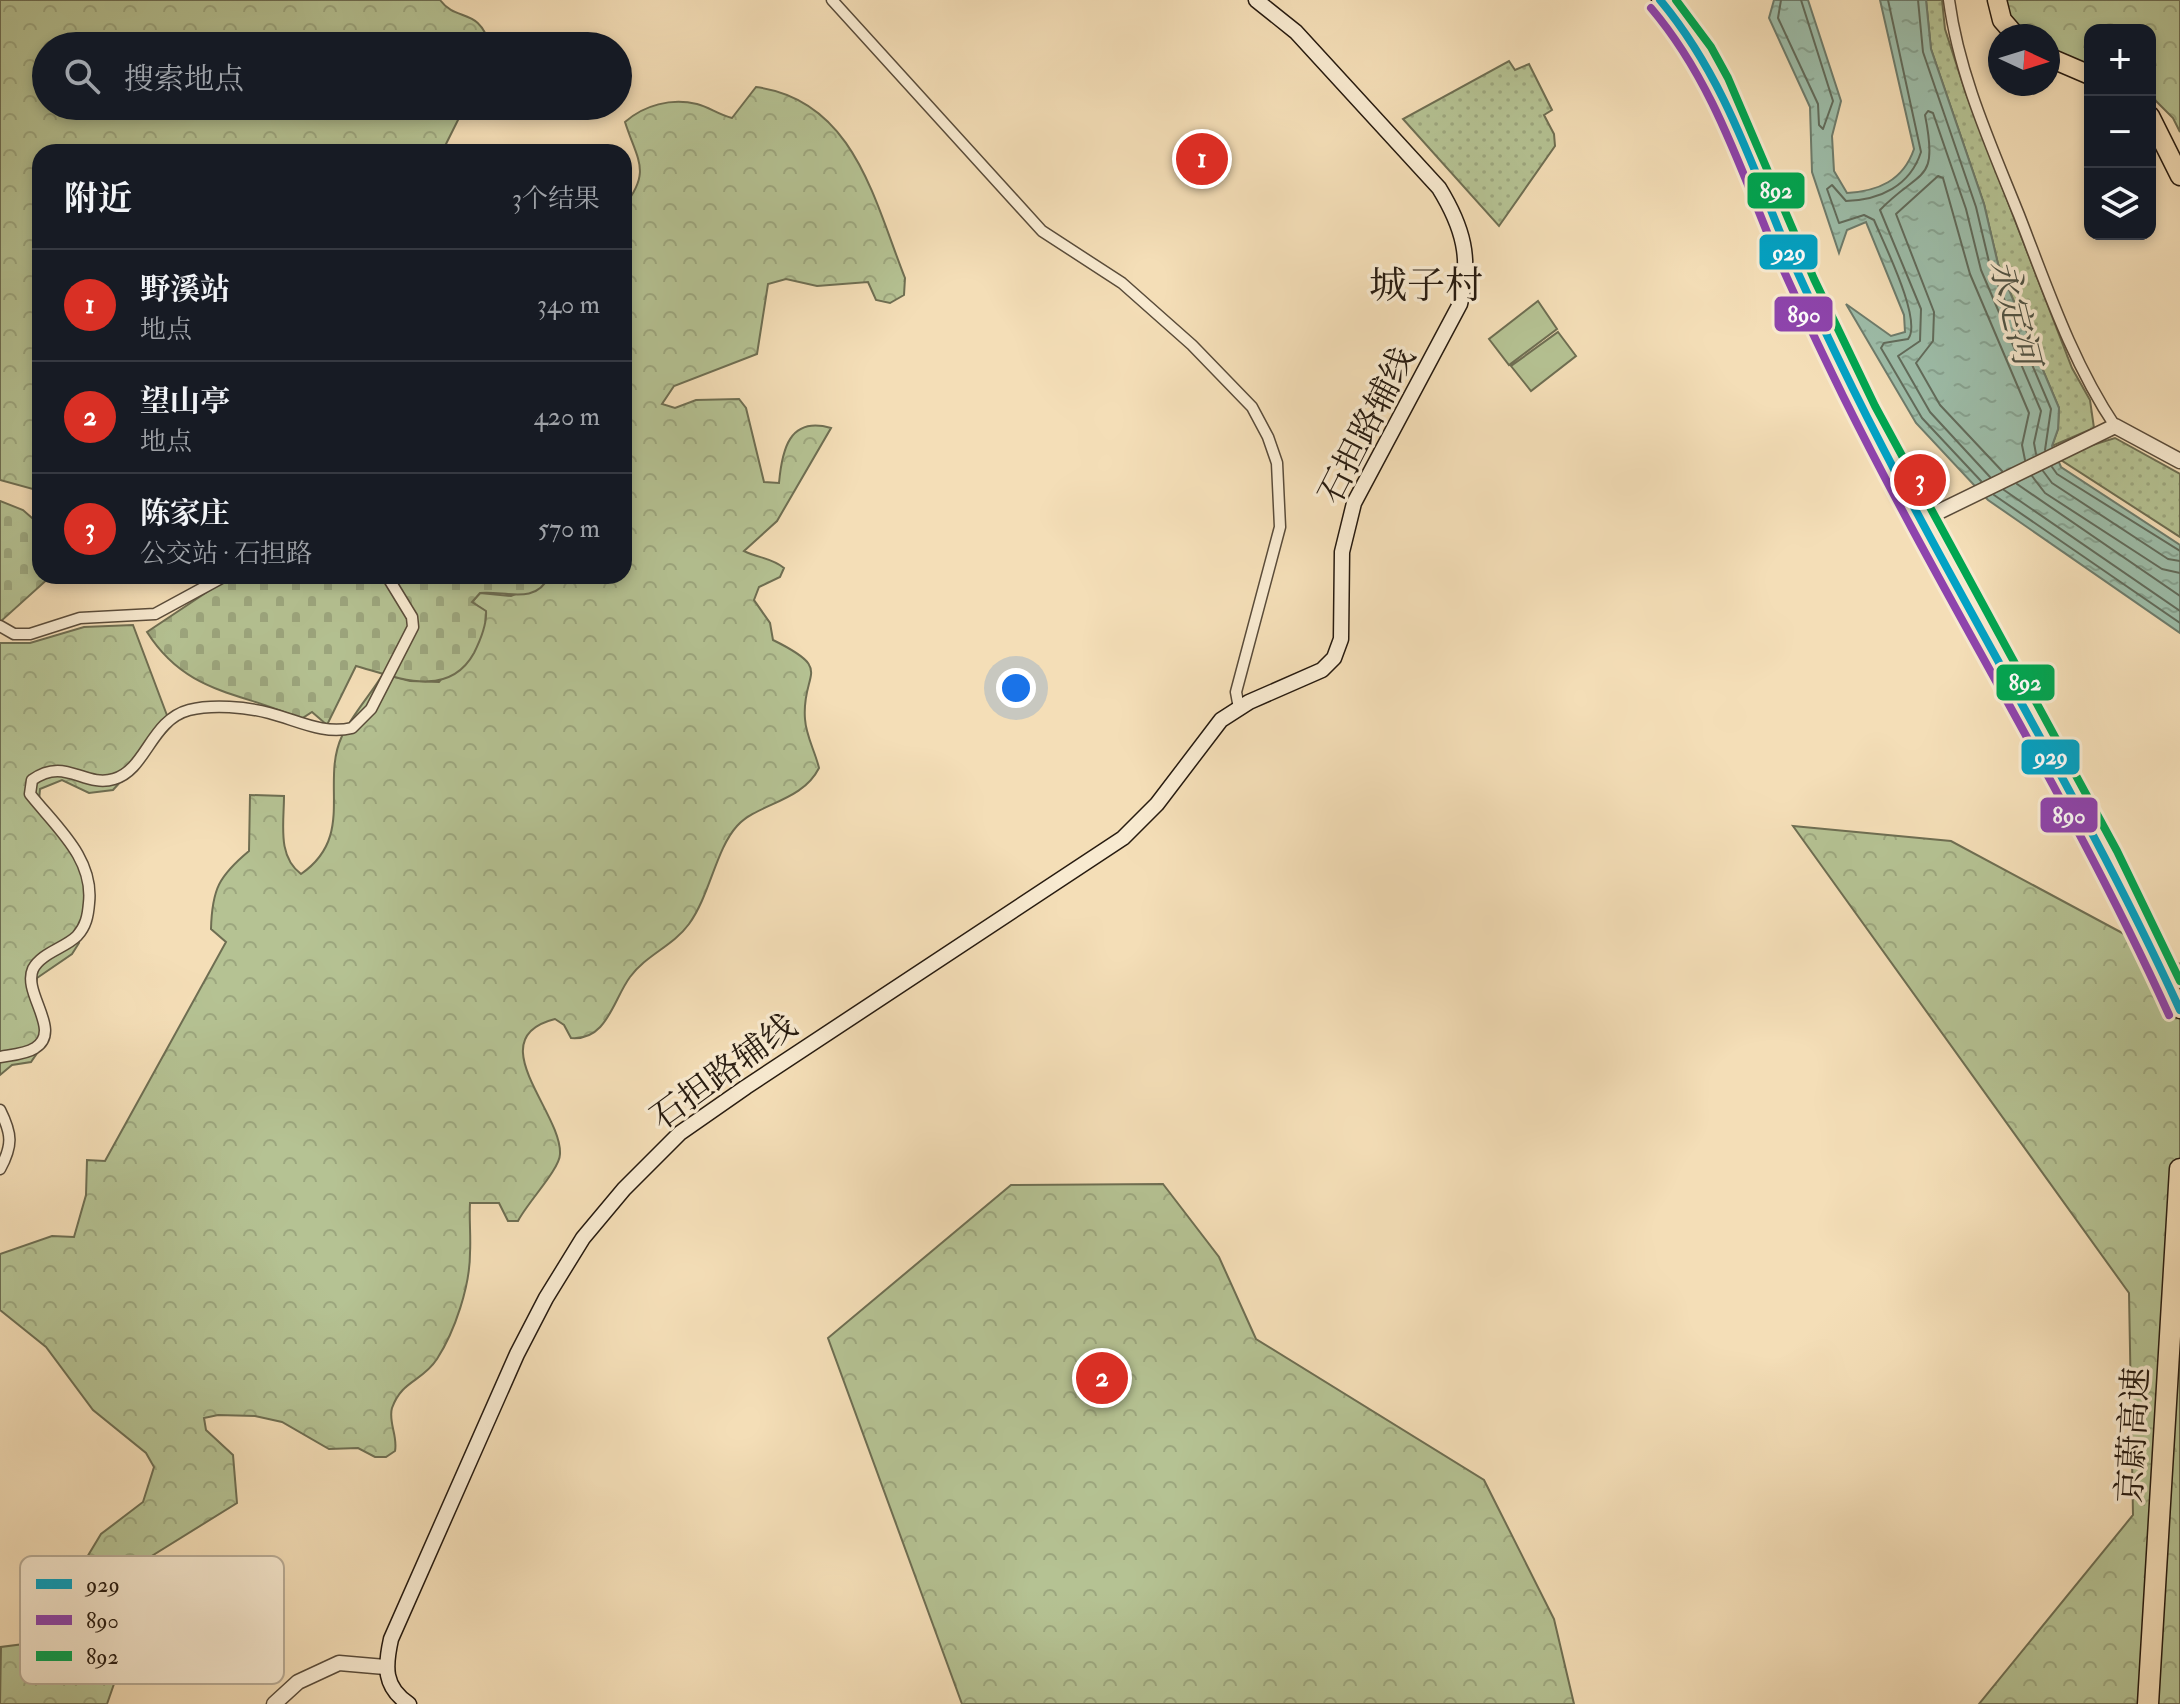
<!DOCTYPE html>
<html lang="zh">
<meta charset="utf-8">
<style>
:root{--surface:#171b24;--page:#242831;--text:#f1f3f6;--muted:#9ea1a6;--line:#363941;--accent:#d93025}
body{margin:0;font-family:"IM FELL Double Pica","Noto Serif SC",serif;background:var(--page);color:var(--text)}
.controls{position:absolute;right:24px;top:24px;display:grid;overflow:hidden;border-radius:16px;box-shadow:0 4px 12px #0003}
.controls button{width:72px;height:72px;display:grid;place-items:center;padding:0;border:0;border-bottom:2px solid var(--line);background:var(--surface);color:var(--text);font:40px sans-serif}
.compass{position:absolute;left:1988px;top:24px;width:72px;height:72px;border-radius:50%;background:var(--surface);box-shadow:0 4px 12px #0003;rotate:94deg}
.you{position:absolute;left:1016px;top:688px;width:28px;height:28px;margin:-20px;border:6px solid #fff;border-radius:50%;background:#1a73e8;box-shadow:0 0 0 12px #1a73e833}
.badge{display:grid;place-items:center;width:52px;height:52px;border-radius:50%;background:var(--accent);color:#fff;font-size:26px;font-weight:700}
.pin{position:absolute;translate:-50% -50%;border:4px solid #fff;box-shadow:0 2px 8px #0006}
.list{margin:0;padding:0;list-style:none}
h2{display:flex;justify-content:space-between;align-items:center;height:104px;margin:0;padding:0 32px;font-size:34px}
h2 small{font-size:26px;font-weight:400;color:var(--muted)}
.list li{display:grid;grid-template-columns:52px 1fr auto;gap:24px;align-items:center;box-sizing:border-box;height:112px;padding:0 32px;border-top:2px solid var(--line)}
.list b{display:block;font-size:30px;white-space:nowrap}
.list p{margin:0;font-size:26px;white-space:nowrap;color:var(--muted)}
.list em{font-size:26px;font-style:normal;color:var(--muted)}
.icon{flex:none;width:44px;height:44px;fill:none;stroke:currentColor;stroke-width:2;stroke-linecap:round;stroke-linejoin:round}
.map{position:relative;flex:none;width:2180px;height:1704px;overflow:hidden}
.search{position:absolute;background:var(--surface);box-shadow:0 4px 12px #0003;left:32px;top:32px;width:600px;height:88px;display:flex;align-items:center;gap:20px;box-sizing:border-box;padding:0 28px;border-radius:44px;color:var(--muted);font-size:30px}
.panel{position:absolute;background:var(--surface);box-shadow:0 4px 12px #0003;left:32px;top:144px;width:600px;height:440px;border-radius:24px}
.map>svg:first-child{display:block}
.forest{fill:url(#forest-crowns);stroke:#6e6e52;stroke-width:2}
.cemetery{fill:url(#cemetery-stones);stroke:#6e6e52;stroke-width:2}
.park{fill:url(#park-dots);stroke:#6e6e52;stroke-width:2}
.pitch{fill:#b5c293;stroke:#6e6e52;stroke-width:2}
.water{fill:url(#water-ripples);stroke:#6e7c6c;stroke-width:2}
.lines{fill:none;stroke-linecap:round;stroke-linejoin:round}
.shore{stroke:#626c5c;stroke-width:2}
.minor-casing{stroke:#5a4c3a;stroke-width:13}
.tertiary-casing{stroke:#5a4c3a;stroke-width:17}
.secondary-casing{stroke:#271b10;stroke-width:17}
.primary-casing{stroke:#271b10;stroke-width:19}
.trunk-casing{stroke:#271b10;stroke-width:21}
.motorway-casing{stroke:#271b10;stroke-width:23}
.minor{stroke:#f8ead0;stroke-width:10}
.tertiary{stroke:#f8ead0;stroke-width:14}
.secondary{stroke:#f8ead0;stroke-width:14}
.primary{stroke:#f4deb7;stroke-width:16}
.trunk{stroke:#f4deb7;stroke-width:18}
.motorway{stroke:#f4deb7;stroke-width:20}
.bus-1-casing{stroke:#f8ead0;stroke-width:14}
.bus-2-casing{stroke:#f8ead0;stroke-width:14}
.bus-3-casing{stroke:#f8ead0;stroke-width:14}
.bus-1{stroke:#02a2c4;stroke-width:8}
.bus-2{stroke:#8e44ad;stroke-width:8}
.bus-3{stroke:#00a651;stroke-width:8}
.labels{text-anchor:middle;stroke-width:7;stroke-linejoin:round;paint-order:stroke}
.street-label{font-size:34px;fill:#271b10;stroke:#f8ead0}
.water-label{font-size:36px;font-style:italic;fill:#505446;stroke:#f8ead0}
.quarter-label{font-size:38px;fill:#271b10;stroke:#f8ead0}
.key{fill:#f8ead0;stroke:#b9ac96;stroke-width:2}
.key-label{font-size:22px;fill:#271b10}
.line-badge{stroke:#f8ead0;stroke-width:3}
.badge-label{font-size:22px;text-anchor:middle;font-weight:bold;fill:#fff}
</style>
<div class="map">
<svg width="2180" height="1704" viewBox="0 0 2180 1704">
<defs>
<pattern id="forest-crowns" width="20" height="18" patternUnits="userSpaceOnUse" patternTransform="scale(2)"><rect width="20" height="18" fill="#b5c293"/><path d="M2 6a3 3 0 1 1 6 0M12 15a3 3 0 1 1 6 0" fill="none" stroke="#9ca67e"/></pattern>
<pattern id="cemetery-stones" width="16" height="16" patternUnits="userSpaceOnUse" patternTransform="scale(2)"><rect width="16" height="16" fill="#b5c293"/><path d="M2 7V4a2 2 0 0 1 4 0v3zM10 15v-3a2 2 0 0 1 4 0v3z" fill="#9ca67e"/></pattern>
<pattern id="park-dots" width="8" height="8" patternUnits="userSpaceOnUse" patternTransform="scale(2)"><rect width="8" height="8" fill="#b5c293"/><path d="M2 2h.1M6 6h.1" fill="none" stroke="#9ca67e" stroke-width="1.8" stroke-linecap="round"/></pattern>
<pattern id="water-ripples" width="26" height="14" patternUnits="userSpaceOnUse" patternTransform="scale(2)"><rect width="26" height="14" fill="#9dbda9"/><path d="M2 4q2-2 4 0t4 0M15 11q2-2 4 0t4 0" fill="none" stroke="#87a290"/></pattern>
</defs>
<rect width="100%" height="100%" fill="#f4deb7"/>
<filter id="stains"><feTurbulence type="fractalNoise" baseFrequency=".0025" numOctaves="4"/><feColorMatrix values="0 0 0 0 .2 0 0 0 0 .09 0 0 0 0 .02 0 0 0 .5 -.17"/></filter>
<radialGradient id="worn" r=".72"><stop offset=".6" stop-color="#630" stop-opacity="0"/><stop offset="1" stop-color="#630" stop-opacity=".3"/></radialGradient>
<path class="forest" d="M0 0H440C457 23 479 6 490 46H46V106H465L442 152H40V491L0 480Z
M2004 0H2180V132L2173 118 2150 95V30H2090V64L2063 57 2048 49V36H2028L2006 15Z
M756 87C854 100 874 200 905 278L904 295 890 303 876 300 868 282 817 286 786 279 768 284 757 354 674 386 662 404 675 408 696 400 739 399 746 408 764 482 779 483C782 450 789 416 831 428L777 521 744 551C758 558 772 558 784 568L780 577 759 587 754 600 770 623 773 640C836 671 801 671 805 719 806 736 815 751 819 768 802 802 758 803 737 826 716 849 710 895 689 924 673 946 646 955 630 977 613 1000 607 1041 571 1038L564 1025 555 1019C479 1038 562 1112 560 1154 560 1169 527 1203 518 1221H508L499 1203H470C469 1220 471 1236 470 1253 470 1286 455 1331 437 1359 422 1382 402 1380 392 1408 388 1422 398 1436 395 1451L386 1457H375L358 1448 329 1449 282 1422 255 1416 218 1415 204 1418 206 1430 233 1455 237 1503 113 1580 146 1643 122 1661 107 1704H0L1 1647 55 1640 83 1648 86 1637 75 1602 78 1572 101 1534 143 1502 154 1467 146 1453 93 1410 46 1347 0 1310V1254L52 1236 74 1237 86 1195 87 1160 105 1161 226 942 211 929C212 889 219 876 249 851L250 795 284 796C284 824 277 856 301 874 356 836 320 783 342 736 352 715 371 694 383 674L410 681 439 682 483 627 485 611 472 602 480 593 511 596 546 582 549 576H624V206C652 171 637 160 625 122 644 105 671 98 697 104 709 107 719 115 732 118Z
M133 625 171 726 113 790 89 793 62 780 40 789 39 801 87 879 79 943 72 954 37 978 35 991 44 1043 31 1062 12 1065 0 1075V643H30L84 627Z
M1793 826 1951 841 2180 964V1704H1979L2133 1515 2129 1293Z
M1163 1184 1219 1257 1256 1339 1484 1480 1554 1619 1574 1704H962L828 1338 1011 1185Z"/>
<path class="cemetery" d="M0 501 23 510 40 525V576H51L0 622Z
M231 576H357L361 582 373 576H549C536 606 503 590 480 593L472 602 486 611C487 625 480 641 474 653 448 700 396 677 356 666L327 725 312 712 301 719C240 691 187 695 147 632Z"/>
<path class="park" d="M1926 0H1942L1945 29 1965 91 2072 368 2090 400 2094 428 2052 446 2058 429 2059 408 1998 264 1984 204 1931 49Z
M1509 61 1515 70 1529 64 1552 110 1544 115 1554 134 1555 146 1499 226 1403 119Z
M2115 438 2180 474V537L2061 460 2086 447Z"/>
<path class="pitch" d="M1538 301 1557 329 1509 365 1489 339Z
M1558 332 1576 356 1531 391 1511 366Z"/>
<path class="water" d="M1774 0H1808L1841 101 1832 136 1834 171 1847 193C1878 191 1903 181 1914 149L1880 0H1926L1931 49 1984 204 1998 264 2059 408 2058 429 2052 446 2061 467 2180 545V633L1988 500 1916 423 1846 304 1891 336 1905 332 1904 315 1866 222 1847 230 1839 253 1812 172 1810 107 1769 18Z"/>
<g class="lines">
<path class="shore" d="M1781 0 1778 18 1818 104 1819 125 1823 129 1833 101 1801 0
M1888 0 1921 152C1910 186 1880 200 1846 201L1832 185 1827 189 1839 223 1864 215 1874 220C1883 242 1923 321 1908 339L1884 343 1881 348 1922 418 1981 481
M1918 0 1923 52 1976 207 1990 266 2051 409 2045 450
M2052 467 2057 474 2180 551
M2002 471 1940 405 1916 363 1933 341 1934 312 1896 214 1938 176 1943 178 1970 274 2029 413 2022 445 2025 460
M2043 471 2052 483 2168 559 2180 561
M2032 476 2045 493 2162 569 2180 573
M1990 477 1930 412 1898 356 1920 341 1921 309 1880 210C1920 168 1939 185 1925 115L1928 111 1933 113 1966 209 1981 270 2041 411 2034 443 2036 454
M2017 484 2180 596
M2004 490 2180 611
M1994 495 2180 623"/>
<defs>
<path id="minor" d="M832 0 1042 231 1122 283 1192 345 1252 407 1268 437 1277 463 1280 527 1236 692 1239 708
M1949 0C1959 75 1991 145 2019 215 2047 287 2072 362 2115 426
M0 626 14 634H30L80 618 155 614 225 576
M0 1057C11 1055 26 1054 35 1048 63 1031 22 993 33 969 41 953 65 948 77 936 86 926 88 916 89 903 94 858 56 827 30 794L32 780C65 756 84 788 114 779 146 770 151 720 189 710 213 704 246 707 269 713 297 720 323 735 352 728L371 709 413 627 412 617 387 576
M0 1110C12 1134 13 1145 0 1169"/>
<path id="tertiary" d="M1920 521 2115 426 2180 461
M274 1704 298 1682 339 1663 385 1667"/>
<path id="secondary" d="M409 1704C383 1687 385 1666 391 1639L517 1354 546 1298 583 1238 624 1189 680 1133 746 1087 1123 838 1157 804 1221 720 1249 702 1322 670 1334 658 1341 639 1342 552 1354 503 1460 304C1472 259 1463 227 1439 188L1296 32 1256 0"/>
<path id="primary" d="M1660 0C1722 65 1749 160 1784 241 1808 298 1836 355 1864 411 1964 613 2090 802 2180 1010"/>
<path id="trunk" d="M1997 0 2002 20 2016 36
M2048 57 2090 75
M2150 116 2180 176"/>
<path id="motorway" d="M2148 1704 2180 1169"/>
</defs>
<use href="#minor" class="minor-casing"/>
<use href="#tertiary" class="tertiary-casing"/>
<use href="#secondary" class="secondary-casing"/>
<use href="#primary" class="primary-casing"/>
<use href="#trunk" class="trunk-casing"/>
<use href="#motorway" class="motorway-casing"/>
<use href="#minor" class="minor"/>
<use href="#tertiary" class="tertiary"/>
<use href="#secondary" class="secondary"/>
<use href="#primary" class="primary"/>
<use href="#trunk" class="trunk"/>
<use href="#motorway" class="motorway"/>
<defs>
<path id="bus-1" d="M1660 0C1717 68 1746 148 1779 230 1802 284 1827 336 1853 389 1957 599 2082 797 2180 1010"/>
<path id="bus-2" d="M1651 8C1708 75 1736 156 1769 237 1792 291 1817 343 1843 396 1947 605 2072 802 2169 1015"/>
<path id="bus-3" d="M1676 0 1711 47 1728 78 1814 279 1875 406 2117 851 2180 981"/>
</defs>
<use href="#bus-1" class="bus-1-casing"/>
<use href="#bus-2" class="bus-2-casing"/>
<use href="#bus-3" class="bus-3-casing"/>
<use href="#bus-1" class="bus-1"/>
<use href="#bus-2" class="bus-2"/>
<use href="#bus-3" class="bus-3"/>
</g>
<g class="labels">
<g class="street-label">
<text transform="translate(1366 425) rotate(-63)" y="12">石担路辅线</text>
<text transform="translate(723 1071) rotate(-36)" y="12">石担路辅线</text>
<text transform="translate(2132 1435) rotate(-87)" y="12">京蔚高速</text>
</g>
<g class="water-label">
<text transform="translate(2016 312) rotate(76)" y="13">永定河</text>
</g>
<g class="quarter-label">
<text x="1426" y="298">城子村</text>
</g>
</g>
<rect x="20" y="1556" width="264" height="128" rx="12" class="key"/>
<rect x="36" y="1579" width="36" height="10" fill="#02a2c4"/>
<rect x="36" y="1615" width="36" height="10" fill="#8e44ad"/>
<rect x="36" y="1651" width="36" height="10" fill="#00a651"/>
<g class="key-label">
<text x="86" y="1592">929</text>
<text x="86" y="1628">890</text>
<text x="86" y="1664">892</text>
</g>
<g class="line-badge">
<rect x="1746" y="171" width="60" height="39" rx="8" fill="#00a651"/>
<rect x="1758" y="233" width="61" height="38" rx="8" fill="#02a2c4"/>
<rect x="1773" y="295" width="61" height="38" rx="8" fill="#8e44ad"/>
<rect x="1995" y="663" width="61" height="39" rx="8" fill="#00a651"/>
<rect x="2020" y="738" width="61" height="38" rx="8" fill="#02a2c4"/>
<rect x="2039" y="796" width="60" height="38" rx="8" fill="#8e44ad"/>
</g>
<g class="badge-label">
<text x="1776" y="198">892</text>
<text x="1789" y="260">929</text>
<text x="1804" y="322">890</text>
<text x="2025" y="690">892</text>
<text x="2051" y="764">929</text>
<text x="2069" y="823">890</text>
</g>
<rect width="100%" height="100%" filter="url(#stains)"/>
<rect width="100%" height="100%" fill="url(#worn)"/>
</svg>
<div class="controls">
<button>+</button>
<button>−</button>
<button><svg class="icon" aria-label="layers" viewBox="0 0 24 24"><path d="M12 4l9 5-9 5-9-5zM3 14l9 5 9-5"/></svg></button>
</div>
<svg class="compass" viewBox="-18 -18 36 36"><path d="M0-13l5 13h-10z" fill="#e53935"/><path d="M0 13l5-13h-10z" fill="#9ea1a6"/></svg>
<div class="you"></div>
<div class="pin badge" style="left:1202px;top:159px">1</div>
<div class="pin badge" style="left:1102px;top:1378px">2</div>
<div class="pin badge" style="left:1920px;top:480px">3</div>
<div class="search"><svg class="icon" aria-label="search" viewBox="0 0 24 24"><circle cx="10" cy="10" r="6"/><path d="M15 15l6 6"/></svg>搜索地点</div>
<section class="panel">
<h2>附近<small>3个结果</small></h2>
<ul class="list">
<li><span class="badge">1</span><div><b>野溪站</b><p>地点</p></div><em>340 m</em></li>
<li><span class="badge">2</span><div><b>望山亭</b><p>地点</p></div><em>420 m</em></li>
<li><span class="badge">3</span><div><b>陈家庄</b><p>公交站 · 石担路</p></div><em>570 m</em></li>
</ul>
</section>
</div>
